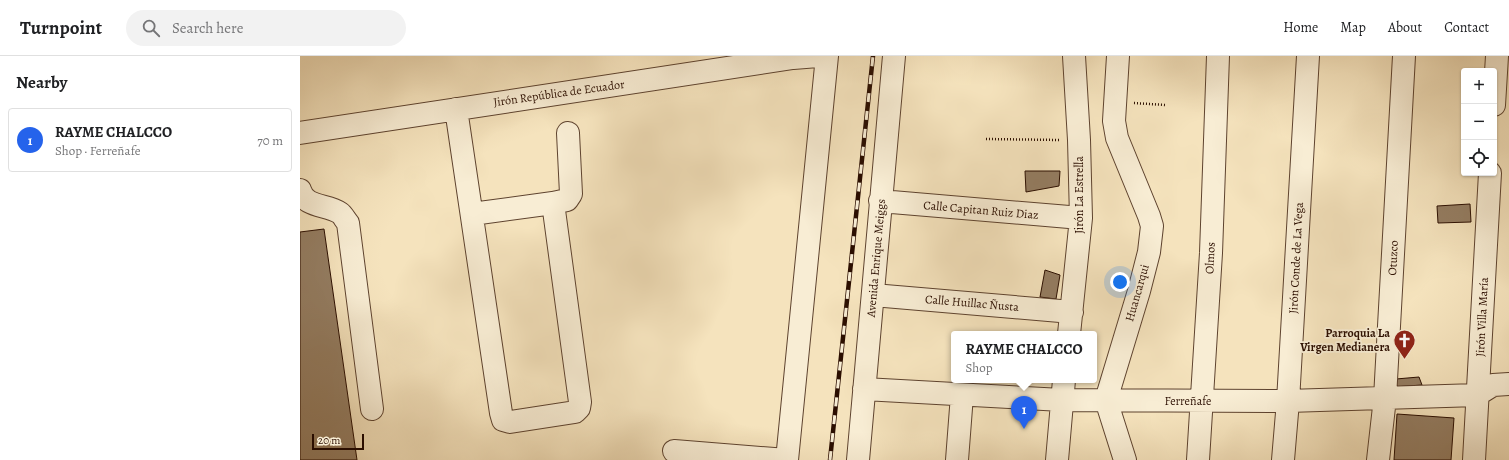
<!DOCTYPE html>
<meta charset="utf-8">
<style>
:root{--surface:#fff;--page:#f2f2f2;--text:#202124;--muted:#757577;--line:#e0e0e0;--accent:#2563eb}
body{margin:0;font-family:Alegreya,serif;background:var(--page);color:var(--text)}
.controls{position:absolute;right:12px;top:12px;display:grid;overflow:hidden;border-radius:4px;box-shadow:0 1px 3px #0004}
.controls button{width:36px;height:36px;display:grid;place-items:center;padding:0;border:0;border-bottom:1px solid var(--line);background:var(--surface);color:var(--text);font:20px sans-serif}
.scale{position:absolute;left:12px;bottom:10px;width:52px;box-sizing:border-box;padding-left:4px;border:2px solid #2b0e00;border-top:0;font-size:11px;line-height:14px;white-space:nowrap;color:#2b0e00;-webkit-text-stroke:3px #f8edd4;paint-order:stroke}
.you{position:absolute;left:820px;top:226px;width:14px;height:14px;margin:-10px;border:3px solid #fff;border-radius:50%;background:#1a73e8;box-shadow:0 0 0 6px #1a73e833}
.badge{display:grid;place-items:center;width:26px;height:26px;border-radius:50%;background:var(--accent);color:#fff;font-size:13px;font-weight:700}
.pin{position:absolute;translate:-50% -33px;filter:drop-shadow(0 1px 2px #0008)}
.pin::after{content:'';position:absolute;top:21px;width:14px;height:12px;background:inherit;clip-path:polygon(0 0,100% 0,50% 100%)}
.popup{position:absolute;left:651px;top:275px;width:146px;height:52px;box-sizing:border-box;display:grid;place-content:center;border-radius:4px;background:var(--surface);filter:drop-shadow(0 1px 3px #0005);font-size:13px;white-space:nowrap;color:var(--muted)}
.popup b{font-size:15px;color:var(--text)}
.popup::after{content:'';position:absolute;left:50%;top:100%;margin-left:-8px;border:8px solid transparent;border-top-color:var(--surface)}
.list{margin:0;padding:0;list-style:none}
h2{display:flex;justify-content:space-between;align-items:center;height:52px;margin:0;padding:0 16px;font-size:17px}
h2 small{font-size:13px;font-weight:400;color:var(--muted)}
.list li{display:grid;grid-template-columns:26px 1fr auto;gap:12px;align-items:center;box-sizing:border-box;height:64px;margin:0 8px 8px;padding:0 8px;border:1px solid var(--line);border-radius:4px}
.list b{display:block;font-size:15px;white-space:nowrap}
.list p{margin:0;font-size:13px;white-space:nowrap;color:var(--muted)}
.list em{font-size:13px;font-style:normal;color:var(--muted)}
.icon{flex:none;width:22px;height:22px;fill:none;stroke:currentColor;stroke-width:2;stroke-linecap:round;stroke-linejoin:round}
.map{position:relative;flex:none;width:1209px;height:404px;overflow:hidden}
header{display:flex;align-items:center;gap:24px;box-sizing:border-box;height:56px;padding:0 20px;background:var(--surface);border-bottom:1px solid var(--line)}
header strong{font-size:19px}
nav{display:flex;gap:22px;margin-inline-start:auto;font-size:14px}
.search{width:280px;height:36px;background:var(--page);display:flex;align-items:center;gap:10px;box-sizing:border-box;padding:0 14px;border-radius:22px;color:var(--muted);font-size:15px}
main{display:flex}
aside{flex:1;background:var(--surface)}
.map>svg:first-child{display:block}
.building{fill:#947d62;stroke:#2b0e00}
.lines{fill:none;stroke-linecap:round;stroke-linejoin:round}
.minor-casing{stroke:#5e432f;stroke-width:24}
.path{stroke:#2b0e00;stroke-width:2.5;stroke-dasharray:1 2;stroke-linecap:butt}
.minor{stroke:#f8edd4;stroke-width:22}
.rail-casing{stroke:#2b0e00;stroke-width:4.5}
.rail{stroke:#f8edd4;stroke-width:3;stroke-dasharray:9;stroke-linecap:butt}
.labels{text-anchor:middle;stroke-width:3.5;stroke-linejoin:round;paint-order:stroke}
.street-label{font-size:12px;fill:#2b0e00;stroke:#f8edd4}
.poi-label{font-size:12px;font-weight:bold;fill:#2b0e00;stroke:#f8edd4;text-anchor:end}
</style>
<header>
<strong>Turnpoint</strong>
<div class="search"><svg class="icon" aria-label="search" viewBox="0 0 24 24"><circle cx="10" cy="10" r="6"/><path d="M15 15l6 6"/></svg>Search here</div>
<nav><a>Home</a><a>Map</a><a>About</a><a>Contact</a></nav>
</header>
<main>
<aside>
<h2>Nearby<small></small></h2>
<ul class="list">
<li><span class="badge">1</span><div><b>RAYME CHALCCO</b><p>Shop · Ferreñafe</p></div><em>70 m</em></li>
</ul>
</aside>
<div class="map">
<svg width="1209" height="404" viewBox="0 0 1209 404">
<rect width="100%" height="100%" fill="#f5e3bd"/>
<filter id="stains"><feTurbulence type="fractalNoise" baseFrequency=".005" numOctaves="4"/><feColorMatrix values="0 0 0 0 .2 0 0 0 0 .09 0 0 0 0 .02 0 0 0 .5 -.17"/></filter>
<radialGradient id="worn" r=".72"><stop offset=".6" stop-color="#630" stop-opacity="0"/><stop offset="1" stop-color="#630" stop-opacity=".3"/></radialGradient>
<path class="building" d="M725 115H760L759 130 726 136Z
M1170 148 1171 166 1138 167 1137 150Z
M24 173 57 404H0V176Z
M745 214 760 219 756 243 740 241Z
M1119 321 1122 329 1094 331 1096 323Z
M1097 358 1154 362 1151 404H1094Z"/>
<g class="lines">
<defs>
<path id="minor" d="M818 0 814 65 817 82 849 160 852 170 849 196 839 235 806 344 825 404
M1194 49 1197 0
M156 53 201 357 203 364 210 366 275 356 279 352 280 346 253 147
M0 77 493 2 518 0
M0 134C5 152 27 148 40 157 43 159 45 164 48 167L72 353
M580 145 781 162
M172 158 253 147 267 144 271 138 268 77
M573 239 772 256
M769 278 781 162 779 84 774 0
M564 333 762 344 988 345 1177 339 1193 329 1209 328
M374 395 487 404
M487 404 527 0
M558 404 594 0
M657 404 662 339
M757 404 764 324
M898 404 911 197 918 0
M983 404 988 345 1008 0
M1078 404 1085 342 1104 0
M1174 404 1190 117"/>
</defs>
<use href="#minor" class="minor-casing"/>
<path class="path" d="M834 47 865 49
M686 83 760 84"/>
<use href="#minor" class="minor"/>
<defs>
<path id="rail" d="M530 404 573 0"/>
</defs>
<use href="#rail" class="rail-casing"/>
<use href="#rail" class="rail"/>
</g>
<defs>
<symbol id="church-pin" viewBox="-11 -11 22 30"><path d="M0 17L-7.5 6A9.5 9.5 0 1 1 7.5 6Z" fill="#8f2418" stroke="#f8edd4"/><path d="M-1.2-6h2.4v3.5h3.3v2.4h-3.3V6h-2.4V-.1h-3.3v-2.4h3.3Z" fill="#fff"/></symbol>
</defs>
<g fill-rule="evenodd">
<use href="#church-pin" x="1092" y="272" width="25" height="34"/>
</g>
<g class="labels">
<g class="street-label">
<text transform="translate(259 37) rotate(-8)" y="4">Jirón República de Ecuador</text>
<text transform="translate(779 139) rotate(-90)" y="4">Jirón La Estrella</text>
<text transform="translate(681 154) rotate(5)" y="4">Calle Capitan Ruiz Diaz</text>
<text transform="translate(576 202) rotate(-85)" y="4">Avenida Enrique Meiggs</text>
<text transform="translate(910 202) rotate(-87)" y="4">Olmos</text>
<text transform="translate(996 202) rotate(-87)" y="4">Jirón Conde de La Vega</text>
<text transform="translate(1093 202) rotate(-87)" y="4">Otuzco</text>
<text transform="translate(837 237) rotate(-74)" y="4">Huancarqui</text>
<text transform="translate(672 247) rotate(5)" y="4">Calle Huillac Ñusta</text>
<text transform="translate(1182 261) rotate(-87)" y="4">Jirón Villa María</text>
<text x="888" y="349">Ferreñafe</text>
</g>
<g class="poi-label">
<text x="1090" y="281">Parroquia La<tspan x="1090" dy="14">Virgen Medianera</tspan></text>
</g>
</g>
<rect width="100%" height="100%" filter="url(#stains)"/>
<rect width="100%" height="100%" fill="url(#worn)"/>
</svg>
<div class="controls">
<button>+</button>
<button>−</button>
<button><svg class="icon" aria-label="locate" viewBox="0 0 24 24"><circle cx="12" cy="12" r="6"/><path d="M12 2v4M12 18v4M2 12h4M18 12h4"/></svg></button>
</div>
<div class="scale">20 m</div>
<div class="you"></div>
<div class="pin badge" style="left:724px;top:373px">1</div>
<div class="popup"><b>RAYME CHALCCO</b>Shop</div>
</div>
</main>
